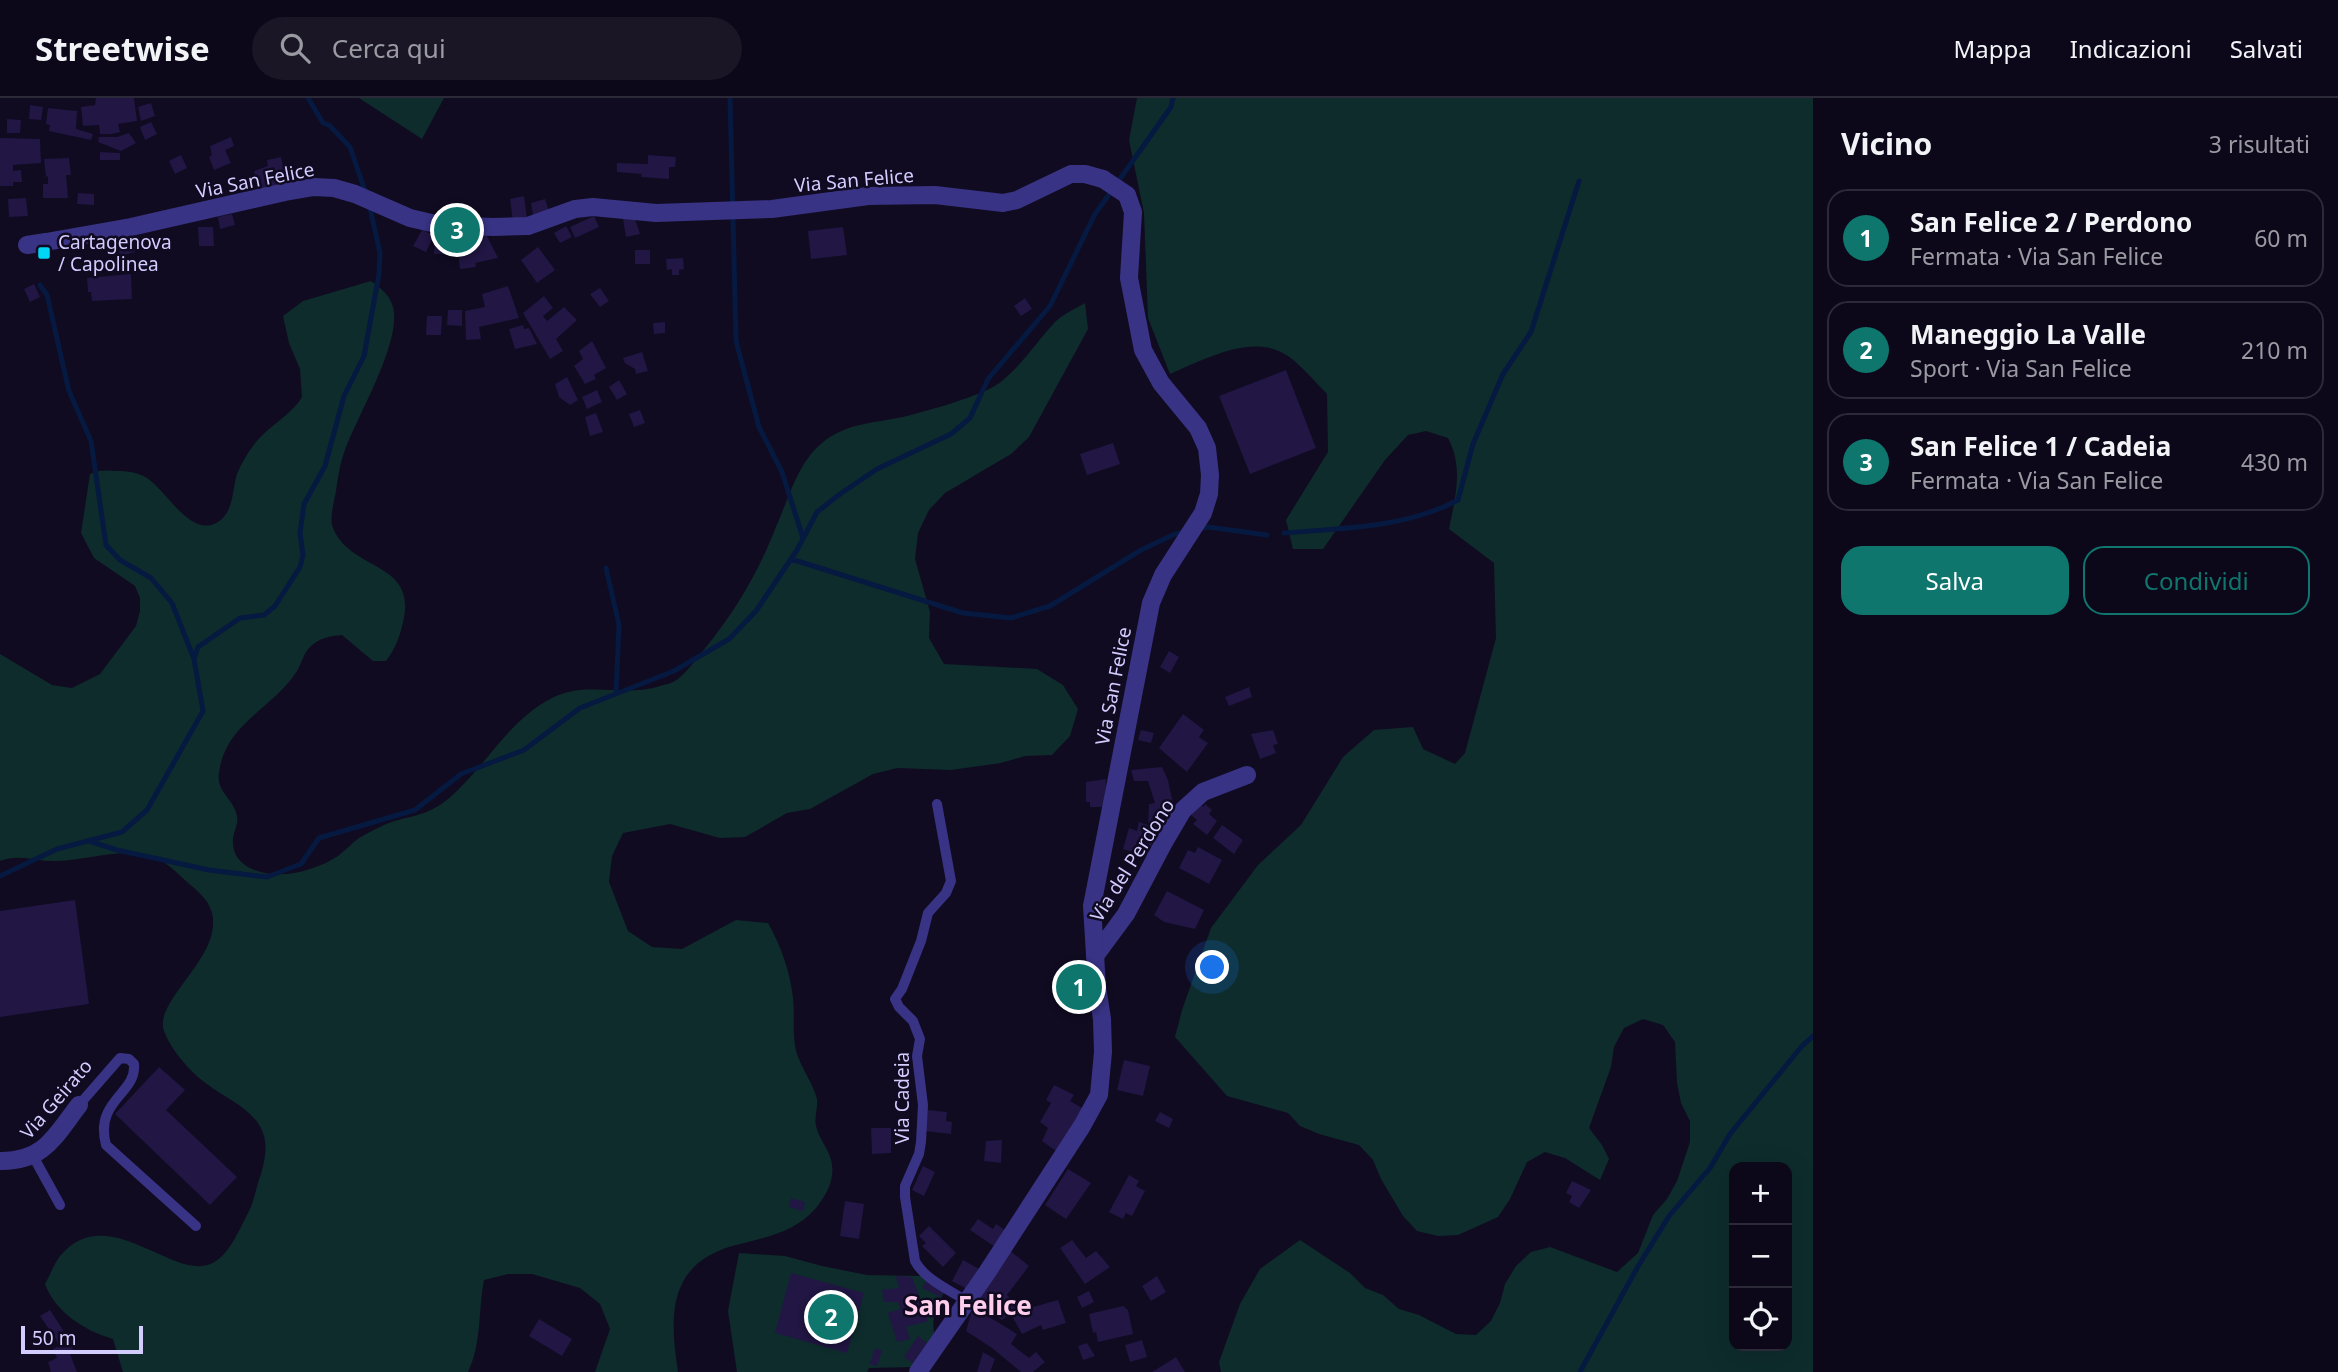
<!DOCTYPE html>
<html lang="it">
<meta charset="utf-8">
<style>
:root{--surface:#0c0819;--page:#1a1626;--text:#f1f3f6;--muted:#9a9aa2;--line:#2c2938;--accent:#0f766e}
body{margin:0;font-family:"Noto Sans",sans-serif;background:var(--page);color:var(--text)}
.controls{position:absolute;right:21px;bottom:21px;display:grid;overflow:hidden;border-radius:14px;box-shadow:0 7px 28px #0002}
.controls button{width:63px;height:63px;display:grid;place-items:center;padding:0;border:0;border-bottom:2px solid var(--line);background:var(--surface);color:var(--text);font:35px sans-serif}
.scale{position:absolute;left:21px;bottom:18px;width:122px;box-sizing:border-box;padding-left:7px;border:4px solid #d3ccff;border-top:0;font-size:19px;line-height:24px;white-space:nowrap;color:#d3ccff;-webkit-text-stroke:5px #100b21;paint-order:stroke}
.you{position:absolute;left:1213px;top:870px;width:24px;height:24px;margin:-18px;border:5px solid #fff;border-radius:50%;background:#1a73e8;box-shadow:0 0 0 10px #1a73e833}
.badge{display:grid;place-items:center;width:46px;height:46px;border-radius:50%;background:var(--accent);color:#fff;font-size:23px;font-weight:700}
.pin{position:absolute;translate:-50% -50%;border:4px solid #fff;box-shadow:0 2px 7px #0006}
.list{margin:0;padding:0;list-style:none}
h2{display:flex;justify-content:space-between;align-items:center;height:91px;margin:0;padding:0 28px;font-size:30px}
h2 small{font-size:23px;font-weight:400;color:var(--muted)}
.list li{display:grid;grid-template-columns:46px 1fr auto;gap:21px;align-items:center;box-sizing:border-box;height:98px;margin:0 14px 14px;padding:0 14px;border:2px solid var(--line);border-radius:21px}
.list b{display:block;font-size:26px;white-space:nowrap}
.list p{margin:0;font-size:23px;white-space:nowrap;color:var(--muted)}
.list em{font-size:23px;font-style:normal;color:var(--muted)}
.actions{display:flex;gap:14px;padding:21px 28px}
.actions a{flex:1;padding:16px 0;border:2px solid var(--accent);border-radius:21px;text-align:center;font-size:24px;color:var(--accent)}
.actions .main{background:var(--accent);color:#fff}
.icon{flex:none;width:38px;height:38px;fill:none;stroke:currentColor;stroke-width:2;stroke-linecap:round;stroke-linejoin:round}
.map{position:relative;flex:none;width:1813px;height:1274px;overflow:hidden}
header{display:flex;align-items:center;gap:42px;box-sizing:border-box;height:98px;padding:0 35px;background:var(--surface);border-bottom:2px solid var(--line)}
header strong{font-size:33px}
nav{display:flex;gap:38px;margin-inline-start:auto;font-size:24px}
.search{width:490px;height:63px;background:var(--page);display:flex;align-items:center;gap:18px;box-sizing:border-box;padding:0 24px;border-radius:38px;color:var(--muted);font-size:26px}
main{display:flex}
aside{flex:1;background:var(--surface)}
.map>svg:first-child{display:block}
.green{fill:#0e2c2c;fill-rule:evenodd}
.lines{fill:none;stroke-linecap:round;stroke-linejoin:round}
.stream{stroke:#061940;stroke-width:5}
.building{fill:#211644}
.service{stroke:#383384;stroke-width:10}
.minor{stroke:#383384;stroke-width:18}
.tertiary{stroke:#383384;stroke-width:18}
.poi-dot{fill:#00d7f7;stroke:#100b21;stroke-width:2.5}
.labels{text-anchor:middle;stroke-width:5;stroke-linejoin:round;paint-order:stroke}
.street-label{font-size:19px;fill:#d3ccff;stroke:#100b21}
.poi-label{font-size:19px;fill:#d3ccff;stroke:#100b21;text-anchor:start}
.district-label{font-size:26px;font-weight:bold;fill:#ffceec;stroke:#100b21}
</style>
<header>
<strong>Streetwise</strong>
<div class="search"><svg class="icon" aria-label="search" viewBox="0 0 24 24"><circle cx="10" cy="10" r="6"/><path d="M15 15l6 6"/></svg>Cerca qui</div>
<nav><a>Mappa</a><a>Indicazioni</a><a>Salvati</a></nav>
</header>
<main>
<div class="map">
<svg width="1813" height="1274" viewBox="0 0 1813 1274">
<rect width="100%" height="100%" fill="#100b21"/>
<path class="green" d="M359 0H444L422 41Z
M1137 0H1813V1274H1221L1219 1264 1240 1206 1260 1171 1300 1142 1350 1175 1365 1190 1383 1197 1399 1211 1419 1217 1456 1236 1476 1237 1491 1223 1500 1205 1505 1186 1516 1168 1531 1154 1550 1149 1617 1174 1638 1155 1653 1117 1667 1101 1677 1083 1690 1044V1023L1681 1005 1677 985 1675 944 1663 927 1643 921 1624 930 1614 949 1611 969 1589 1030 1602 1047 1609 1061 1600 1082 1565 1060 1545 1054 1527 1064 1510 1101 1498 1119 1458 1137 1438 1138 1417 1133 1403 1118 1381 1081 1373 1062 1359 1047 1319 1036 1300 1028 1288 1015 1227 998 1175 939 1182 912 1211 830 1258 767 1301 727 1343 659 1374 632 1413 629 1423 651 1455 666 1465 655 1496 540 1494 465 1449 431C1455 400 1464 370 1448 340L1426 333 1408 337 1385 362 1323 451H1293L1286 422 1328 354 1327 296C1315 284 1302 268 1288 258 1253 234 1204 262 1170 276L1148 220 1144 115 1129 42ZM1734 1069H1787V1248H1734Z
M371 183C379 189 388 195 392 206 405 239 357 318 345 352 340 365 338 379 336 393 334 404 329 421 333 430 351 474 418 463 403 524 400 539 395 551 386 563H373L342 537C330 538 319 540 310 549 303 556 302 565 297 573 273 611 225 625 219 675 216 694 234 701 237 718 239 727 232 735 233 745 233 757 241 766 252 771 278 783 315 773 338 758 346 752 352 745 359 740 367 735 376 731 384 727 407 717 425 720 448 701 485 670 507 623 552 600 586 582 624 600 660 588 667 586 674 585 679 580 688 573 695 562 702 554 735 514 757 477 776 429 788 402 798 364 822 345 847 324 878 325 907 318 933 311 970 301 993 289 1016 276 1037 243 1055 224 1063 216 1075 211 1085 205L1088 231 1029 339 1011 356 945 395 929 412 918 435 915 461 930 514 929 540 944 566 1037 571 1063 587 1078 611 1070 638 1052 657 1025 658 1001 665 951 672 897 670 873 676 810 711 787 715 745 739 720 740 670 726 623 735 612 758 609 784 628 833 652 849 682 851 736 822 768 825C781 848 790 873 793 900 795 918 792 935 796 953 801 970 813 985 817 1001 818 1010 814 1020 816 1028 820 1045 835 1056 832 1077 831 1089 823 1101 816 1110 794 1135 766 1139 736 1147 668 1165 669 1215 678 1274H595L610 1231 600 1206 580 1190 532 1176H508L484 1182C478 1213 482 1245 468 1274H123L113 1241C85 1233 55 1214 45 1186 50 1177 54 1166 60 1158 109 1099 178 1190 216 1163 231 1153 240 1130 248 1115 253 1106 255 1095 258 1085 263 1071 268 1053 264 1038 257 1012 226 1001 207 986 191 975 171 952 164 933 153 902 223 859 212 815 208 800 197 793 186 783 178 776 171 768 161 763 130 746 91 762 57 763 38 764 19 755 0 763V556L52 587 72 590 100 576 136 528 140 513V500L135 488 94 460 81 435 90 376C98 372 108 372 116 373 127 373 138 374 147 380 167 393 191 441 218 424 234 414 232 392 237 376 241 366 247 356 253 348 266 329 290 319 302 299L300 271 289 245 283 218 303 203Z
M739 1155 785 1158 822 1168 867 1177 922 1178 946 1191C937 1208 930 1219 935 1238L914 1269 869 1270 867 1274H737L728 1213Z"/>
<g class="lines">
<path class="stream" d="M308 0 323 25 329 27 350 49 366 96
M730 0 736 243 759 329 782 374 803 440
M1198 431 1208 429 1267 437
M1284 435C1342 430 1406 430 1458 402L1473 346 1503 276 1531 234 1579 83
M791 461 963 515 1011 520 1050 508 1141 452 1175 436 1185 434
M606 470 619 527 616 595
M194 561 198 549 240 520 264 517 275 508 300 469 303 457 300 435 304 406 325 368 344 298 364 258 379 176 380 155 369 106
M89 743 117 752 209 772 267 779 301 766 319 740 415 712 461 676 524 652 580 610 674 573 729 541 756 513 797 452 817 414 840 396 877 371 951 336 970 320 988 281 1050 208 1095 116 1171 9 1173 0
M0 778 57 751 122 734 147 712 203 613 194 561 172 505 151 480 120 462 106 447 91 343 69 293 47 197 40 187
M1580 1274 1637 1170 1669 1118 1710 1070 1730 1036 1802 948 1813 938"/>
</g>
<path class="building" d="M96 0H134L137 23 118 26 120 34 112 36H100L99 27 83 28 81 9 95 7Z
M151 5 155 18 141 23 138 9Z
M30 7 43 9 41 22 29 21Z
M48 10 77 13 76 31 93 36 91 42 49 33 50 27 46 26Z
M7 21 21 22 20 35H7Z
M151 24 157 36 145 42 140 29Z
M129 35 136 45 121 53 98 44 99 39H117Z
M231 39 234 48 225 52 231 65 214 72 209 59 212 57 210 48Z
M0 40 40 41 41 65 13 67V73L21 72 22 84H13V88H0Z
M100 54 120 55V62H100Z
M181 57 187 70 175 76 169 63Z
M648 57 676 59 675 69H669V81L641 79 642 76 617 74V65L648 66Z
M281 59 287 85 258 92 254 73 268 68 267 62Z
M69 60 71 77H66L68 100H43V86H48V78L46 79 44 61Z
M78 95 94 96V107L77 106Z
M524 98 527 121 513 123 510 101Z
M26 100 28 118 9 119 8 101Z
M545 101 549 113 533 117 531 105Z
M232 116 235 127 220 131 218 119Z
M594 118 599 129 575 140 570 129Z
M623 121H635L640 136 626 139Z
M566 128 572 139 560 145 554 135Z
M198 129H213L214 148H199Z
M843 129 847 157 811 161 808 133Z
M422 132 434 137 426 154 413 148Z
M447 135 448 156H434L435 136Z
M486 136 498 160 475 165 476 169 460 171 458 155 469 152 466 140Z
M131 140 135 154 120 158 117 144Z
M538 149 555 172 537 185 521 162Z
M635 152H650V166H635Z
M683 160 684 171 679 172V177H672V171L667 172 666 161Z
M131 176 132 201 92 203 91 194H88L87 180Z
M34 186 40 199 30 204 24 191Z
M508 188 519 220 479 229 481 241 466 242 465 213 485 209 482 196Z
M600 190 609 203 600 209 590 196Z
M544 198 553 210 543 218 547 223 564 209 577 222 556 241 563 253 550 261 523 215Z
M1025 200 1032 211 1021 218 1014 208Z
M448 212H462V228L447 227Z
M427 218H442L441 237H426Z
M665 224V235L654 236 653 225Z
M523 227 524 231 529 230 537 246 515 251 509 231Z
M592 243 606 270 594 277 596 281 585 286 574 268 583 261 579 253Z
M642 254 648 273 636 276 635 271 625 265 623 260Z
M1286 272 1316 350 1250 376 1219 298Z
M567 279 578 302 570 307 559 299 555 286Z
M619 282 627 296 617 302 609 289Z
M597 292 602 304 587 311 582 299Z
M640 312 645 325 634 329 629 316Z
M596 315 603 334 590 338 585 319Z
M1113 345 1120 366 1087 377 1080 356Z
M1169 553 1179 559 1170 575 1160 569Z
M1249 589 1252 599 1229 608 1225 599Z
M1183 616 1204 632 1199 639 1208 645 1187 674 1159 650Z
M1141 632 1154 635 1151 645 1138 642Z
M1273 632 1278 646 1273 647 1276 655 1260 661 1251 636Z
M1162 669 1168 682 1174 711 1166 712V719H1163L1162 734 1156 732 1148 759 1123 751 1129 730 1137 733 1139 724 1148 727 1149 706 1155 705 1148 683H1134L1131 672Z
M1106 681 1105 709H1090V704H1086V684Z
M1201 706 1203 709 1205 706 1212 712 1209 716 1217 723 1207 737 1193 726 1197 722 1191 717Z
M1222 727 1243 742 1234 756 1213 740Z
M1198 749 1222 762 1209 786 1179 770 1188 752 1195 755Z
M1167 793 1204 812 1195 831 1164 824 1154 817Z
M75 802 89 906 0 919V813Z
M1124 962 1150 968 1143 998 1117 992Z
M159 969 185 992 166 1012 237 1079 210 1107 115 1016Z
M1054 987 1074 997 1070 1003 1084 1011 1056 1053 1042 1043 1048 1030 1040 1024 1051 1005 1046 1002Z
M927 1012 947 1014 946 1023 952 1024 951 1036 924 1033Z
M1160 1014 1173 1021 1169 1030 1155 1023Z
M871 1030H891V1055L872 1056Z
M1002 1042 1001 1065 984 1063 986 1043Z
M923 1068 935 1074 924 1098 912 1092Z
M1068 1071 1091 1085 1066 1121 1045 1107Z
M1129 1077 1139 1083 1136 1088 1145 1093 1132 1118 1126 1115 1123 1121 1109 1114Z
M1572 1083 1591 1092 1579 1110 1569 1104 1572 1098 1566 1095Z
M791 1100 805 1104 803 1113 789 1109Z
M845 1103 864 1106 859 1141 840 1138Z
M978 1121 993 1131 996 1126 1006 1133 995 1149 970 1132Z
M929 1128 956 1155 943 1169 922 1148 926 1145 919 1138Z
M1072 1142 1086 1160 1096 1153 1110 1169 1085 1186 1060 1150Z
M1009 1152 1029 1168 1007 1197 1018 1208 1002 1222 975 1206Z
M963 1162 981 1172 971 1193 952 1183Z
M791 1175 864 1195 847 1255 775 1235Z
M896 1178 912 1179 928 1223 906 1229 910 1241 897 1244 888 1215 901 1211 898 1204H884L882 1192 899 1190Z
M1157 1178 1166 1194 1151 1203 1142 1188Z
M926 1183 944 1192 941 1199 922 1190Z
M1089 1193 1094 1204 1082 1210 1077 1199Z
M1058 1202 1066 1225 1043 1232 1041 1227 1022 1236 1013 1220 1033 1209Z
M1123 1208 1128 1212 1133 1236 1098 1244 1096 1234 1093 1235 1089 1216Z
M973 1209 1017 1236 1011 1246 1029 1260 1036 1254 1045 1264 1033 1274H1021L992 1250 966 1233Z
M50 1212 70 1243 74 1255 70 1256 77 1274H51L48 1264 57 1260 53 1251 58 1248 57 1243 40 1218Z
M539 1221 572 1241 562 1258 529 1238Z
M918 1238 927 1245 913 1265 904 1259Z
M1142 1242 1147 1259 1130 1264 1125 1247Z
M1087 1245 1095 1258 1083 1262 1078 1248Z
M875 1250 882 1253 877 1268 870 1266Z
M983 1254 995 1261 990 1274H977Z
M1176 1259 1185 1274H1152L1165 1266Z"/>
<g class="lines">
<path class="service" d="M937 706 951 783 946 795 928 815 921 843 902 891 895 901 899 909 913 923 920 941 917 958 923 1007 921 1044 919 1056 905 1088V1099L915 1163C925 1182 950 1192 968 1204
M79 1007 120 960 129 961 134 966C137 996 94 1002 106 1047L196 1128
M33 1058 60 1107"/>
<path class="minor" d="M1103 81 1127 97
M27 147 46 144
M1095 858 1126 816 1163 746 1183 712 1203 694 1247 677
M0 1063C44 1064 55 1038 79 1007"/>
<path class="tertiary" d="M46 144 131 129 285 94 314 89 334 90 355 96 410 120 440 127 493 129 528 128 575 111 593 109 656 115 772 111 868 98 935 97 1003 105 1017 102 1071 76H1085L1103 81
M918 1274 988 1173 1082 1028 1099 997 1103 954 1102 921 1097 889 1092 808 1151 505 1163 477 1203 415 1209 396 1210 377 1207 350 1198 330 1161 285 1143 252 1129 180 1133 114 1127 97"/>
</g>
<rect class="poi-dot" x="37" y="148" width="14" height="14" rx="3.5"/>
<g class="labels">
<g class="street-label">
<text transform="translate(255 82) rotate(-11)" y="7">Via San Felice</text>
<text transform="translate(854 82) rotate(-5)" y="7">Via San Felice</text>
<text transform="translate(1113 588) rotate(-79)" y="7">Via San Felice</text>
<text transform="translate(1132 762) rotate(-58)" y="7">Via del Perdono</text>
<text transform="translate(902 1000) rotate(-90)" y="7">Via Cadeia</text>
<text transform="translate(56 1001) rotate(-49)" y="7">Via Geirato</text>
</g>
<g class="poi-label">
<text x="58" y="151">Cartagenova<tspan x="58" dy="22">/ Capolinea</tspan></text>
</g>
<g class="district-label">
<text x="968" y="1217">San Felice</text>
</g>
</g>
</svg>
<div class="controls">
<button>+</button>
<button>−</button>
<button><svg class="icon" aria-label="locate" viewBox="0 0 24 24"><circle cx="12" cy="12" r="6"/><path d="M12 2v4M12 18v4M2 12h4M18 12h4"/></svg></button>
</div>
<div class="scale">50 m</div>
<div class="you"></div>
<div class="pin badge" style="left:1079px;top:889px">1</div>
<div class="pin badge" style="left:831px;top:1219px">2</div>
<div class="pin badge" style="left:457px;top:132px">3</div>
</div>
<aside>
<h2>Vicino<small>3 risultati</small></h2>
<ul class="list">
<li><span class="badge">1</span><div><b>San Felice 2 / Perdono</b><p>Fermata · Via San Felice</p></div><em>60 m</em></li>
<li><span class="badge">2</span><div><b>Maneggio La Valle</b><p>Sport · Via San Felice</p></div><em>210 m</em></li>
<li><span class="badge">3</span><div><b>San Felice 1 / Cadeia</b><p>Fermata · Via San Felice</p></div><em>430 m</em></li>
</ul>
<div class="actions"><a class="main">Salva</a><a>Condividi</a></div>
</aside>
</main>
